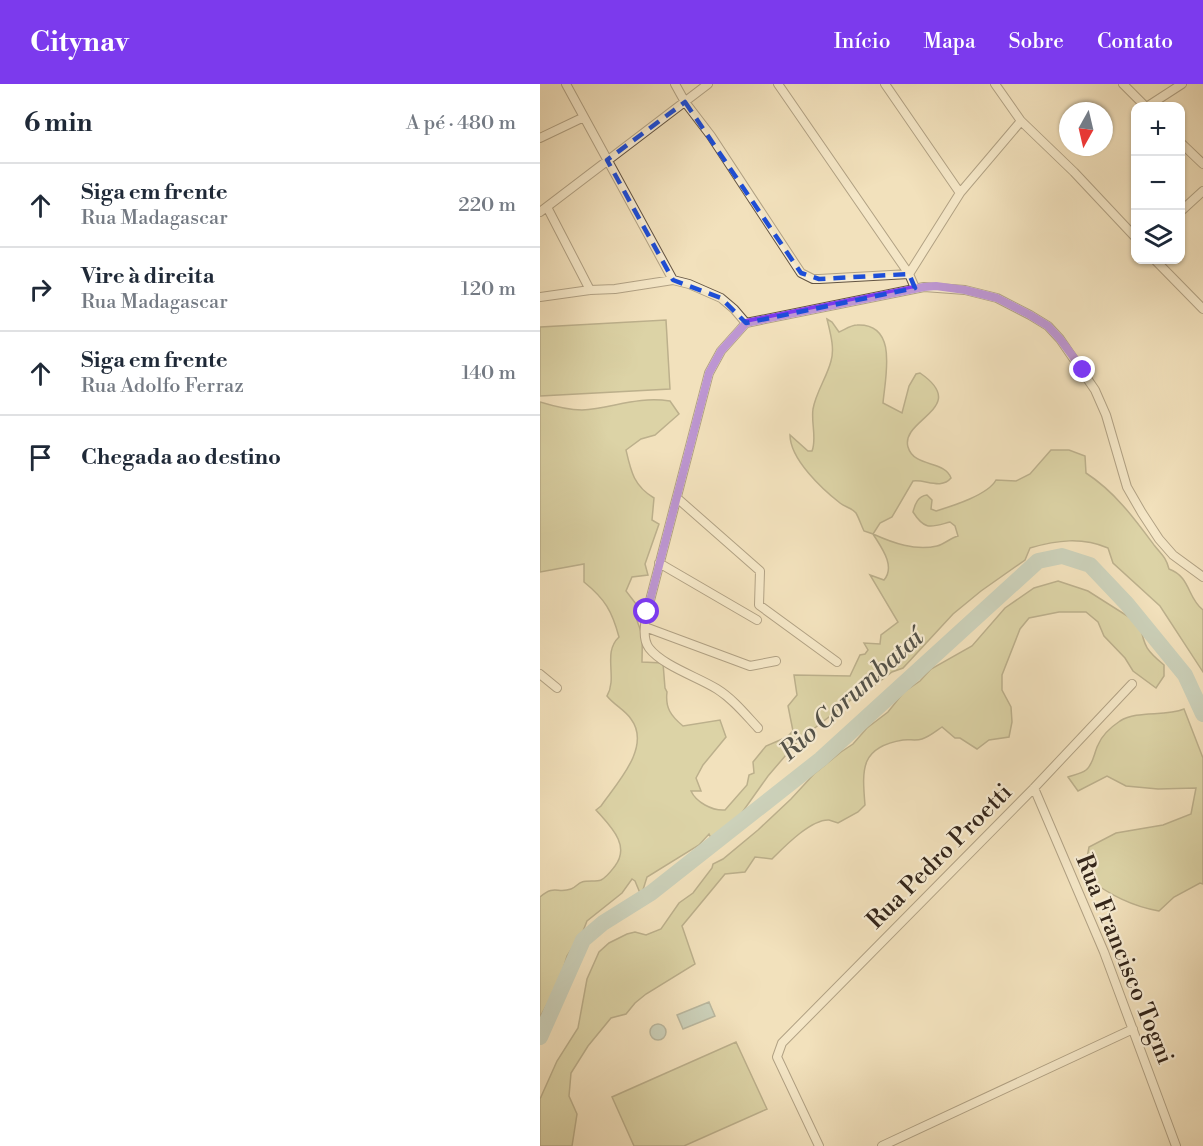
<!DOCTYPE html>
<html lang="pt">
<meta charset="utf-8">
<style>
:root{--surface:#fff;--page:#f6f6f7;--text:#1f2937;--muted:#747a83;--line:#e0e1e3;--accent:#7c3aed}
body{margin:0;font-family:"Libre Bodoni",serif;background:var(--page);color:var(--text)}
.controls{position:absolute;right:18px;top:18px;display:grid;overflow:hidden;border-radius:12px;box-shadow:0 2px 4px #0004}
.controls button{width:54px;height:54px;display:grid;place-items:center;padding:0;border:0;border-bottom:2px solid var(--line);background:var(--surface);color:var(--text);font:30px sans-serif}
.compass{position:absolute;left:519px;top:18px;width:54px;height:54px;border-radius:50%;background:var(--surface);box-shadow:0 2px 4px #0004;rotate:188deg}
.stop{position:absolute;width:18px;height:18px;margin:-14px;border:4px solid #7c3aed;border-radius:50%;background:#fff}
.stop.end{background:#7c3aed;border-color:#fff;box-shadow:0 2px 6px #0008}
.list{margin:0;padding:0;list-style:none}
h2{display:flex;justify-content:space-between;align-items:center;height:78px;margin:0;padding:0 24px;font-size:26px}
h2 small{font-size:20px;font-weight:400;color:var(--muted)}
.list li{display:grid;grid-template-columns:39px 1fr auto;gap:18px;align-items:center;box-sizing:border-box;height:84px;padding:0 24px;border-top:2px solid var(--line)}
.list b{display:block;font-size:22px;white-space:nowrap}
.list p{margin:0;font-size:20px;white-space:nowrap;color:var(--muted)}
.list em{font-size:20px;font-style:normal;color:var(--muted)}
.icon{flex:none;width:33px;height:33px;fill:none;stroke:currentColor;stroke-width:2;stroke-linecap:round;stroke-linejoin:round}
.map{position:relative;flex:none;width:663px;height:1062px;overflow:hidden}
header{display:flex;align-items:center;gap:36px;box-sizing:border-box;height:84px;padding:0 30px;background:var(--accent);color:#fff}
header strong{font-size:28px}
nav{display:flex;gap:33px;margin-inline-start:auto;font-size:21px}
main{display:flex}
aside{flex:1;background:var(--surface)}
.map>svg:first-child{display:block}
.green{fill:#c2c18c;stroke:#7a7353;stroke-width:1.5}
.water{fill:#9dbcb8;stroke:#738079;stroke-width:1.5}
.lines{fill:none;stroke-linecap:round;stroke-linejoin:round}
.river{stroke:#9dbcb8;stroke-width:16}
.street-casing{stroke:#635442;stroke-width:10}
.street{stroke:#f7ecd3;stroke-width:8}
.route{stroke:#7c3aed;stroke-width:8}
.marked{fill:none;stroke:#1d4ed8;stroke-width:4.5;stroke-dasharray:12 8;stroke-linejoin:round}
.labels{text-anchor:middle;stroke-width:4.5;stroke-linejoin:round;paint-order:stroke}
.street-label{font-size:24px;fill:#33251a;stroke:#f7ecd3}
.water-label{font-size:26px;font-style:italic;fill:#535249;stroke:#f7ecd3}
</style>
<header>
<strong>Citynav</strong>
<nav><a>Início</a><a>Mapa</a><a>Sobre</a><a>Contato</a></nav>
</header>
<main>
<aside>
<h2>6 min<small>A pé · 480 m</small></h2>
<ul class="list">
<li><svg class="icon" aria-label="ahead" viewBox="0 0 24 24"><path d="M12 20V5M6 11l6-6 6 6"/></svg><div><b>Siga em frente</b><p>Rua Madagascar</p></div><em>220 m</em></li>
<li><svg class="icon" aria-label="right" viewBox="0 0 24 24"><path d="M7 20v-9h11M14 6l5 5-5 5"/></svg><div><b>Vire à direita</b><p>Rua Madagascar</p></div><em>120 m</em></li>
<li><svg class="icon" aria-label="ahead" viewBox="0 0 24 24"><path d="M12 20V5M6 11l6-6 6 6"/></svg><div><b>Siga em frente</b><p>Rua Adolfo Ferraz</p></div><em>140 m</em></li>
<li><svg class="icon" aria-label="arrive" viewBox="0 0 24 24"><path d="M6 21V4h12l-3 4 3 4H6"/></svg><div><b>Chegada ao destino</b></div></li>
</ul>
</aside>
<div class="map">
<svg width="663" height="1062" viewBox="0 0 663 1062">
<rect width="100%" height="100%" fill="#f2e1bc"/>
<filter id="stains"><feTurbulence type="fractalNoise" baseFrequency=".00333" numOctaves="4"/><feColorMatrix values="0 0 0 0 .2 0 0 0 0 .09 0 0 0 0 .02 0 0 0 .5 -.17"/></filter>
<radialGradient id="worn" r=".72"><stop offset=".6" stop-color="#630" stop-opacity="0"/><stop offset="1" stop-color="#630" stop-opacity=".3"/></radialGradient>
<path class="green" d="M287 235 292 238 299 248C304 246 311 241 317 241 359 239 345 294 343 319L362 329 369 302 376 290 380 289C431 324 360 335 368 363 374 384 405 376 411 394 401 406 385 395 373 397L352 433 340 439 333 450C353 459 375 467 397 462 405 460 410 454 418 452L415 442 410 438C391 443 385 447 373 428 375 420 378 412 387 411L392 416 391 425 396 427C412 422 448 411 456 396L476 397 490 390 511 366H529L545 372 546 389C575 408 594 434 614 461 621 470 626 473 629 485 651 493 647 514 663 526V588L620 522 573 479 568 464C542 453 517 456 490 464L485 476 441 507 413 530 363 584 352 588 327 607 311 616 258 657 228 692 201 730 188 740 172 756 169 750 159 761 107 793 102 809H100L95 797 92 795 82 809 47 837 43 847 27 872 19 899 0 933V813C15 800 17 810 31 805 35 804 38 799 42 798 48 796 56 798 61 796 67 793 71 787 75 782 91 761 70 742 56 726L61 722C76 700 112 663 91 635 85 626 74 621 67 612 78 593 62 569 79 553 72 527 65 515 44 498V480L0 488V318C13 322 28 326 42 326 73 324 97 312 130 317L139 330 115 351 101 355 86 366C91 388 94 402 114 414L112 436 119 440 105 480 108 491 92 493 86 507 96 520C93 532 98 537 101 548 103 557 102 569 102 578L123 579 125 604 127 608C125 624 131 632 143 642L180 636 186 653 163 681 156 694 161 707H151C156 718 172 727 185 726L207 701 209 691 214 689 213 678 226 662 247 653 253 647 248 622 257 611 254 591 310 592 320 571 325 570 328 566 324 559 340 560 341 551 358 538 330 491 344 496C356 482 341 463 333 450L324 447C321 441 319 434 316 429 312 424 305 423 300 419 282 405 250 375 250 351L268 367H272C277 355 271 339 273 325 276 308 287 293 291 277 295 264 290 248 287 235Z
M126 236 130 305 0 312V243Z
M518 497 548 507 600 540C604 563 607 567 624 581V592L616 604 593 587 585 574 564 552 558 538 546 528H519L489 534 480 545 462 591V606L471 623 472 638 469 653 449 656 437 665 420 654H415L402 643C396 647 389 653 382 655 376 657 369 655 363 656 320 663 322 685 325 721L318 728 298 739C295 738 292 737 289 736 271 735 244 763 232 775L215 773 205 788 185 790 142 842 155 880 106 910 95 919 86 930 71 934 48 962 31 989 29 1012 37 1030 32 1062H0V1015L17 977 38 944 47 895 59 868 69 859 87 850 95 848 106 851 121 845 139 819 153 809 172 784 173 780 183 775 218 746 251 715 274 690 301 668 313 660 327 644 348 628 364 608 380 597 391 585 432 562 465 524 494 504Z
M644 625 663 674V800L660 799 634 813 619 827C591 822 571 811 548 795L546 779 549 763 576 749 623 741 651 730 656 704 618 705 586 702 567 692 538 707 528 693C533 691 541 690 546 686 553 681 554 669 558 661 562 651 571 643 580 637 598 626 624 633 644 625Z
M196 958 227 1025 144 1062H94L72 1013Z"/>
<path class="water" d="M169 918 175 932 143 945 137 931Z
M110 948a8 8 0 1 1 16 0a8 8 0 1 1-16 0Z"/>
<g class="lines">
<path class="river" d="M0 953 43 856 63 839 111 809 281 675 498 477 522 472 550 481 587 520 645 591 663 630"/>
<defs>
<path id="street" d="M26 0 133 196
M135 0 145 18 171 52 261 189 273 195H279L369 190
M238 0 369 190 375 204
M345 0 420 109
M455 0 481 37 534 88 596 154
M583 0 605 22
M608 22 642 0
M0 54 44 33
M640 58 663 80
M7 123 50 206
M0 128 168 0
M640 128 663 107
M615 176 663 225
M369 190 420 109 481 37
M0 213 50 206 75 205 133 196 149 200 181 214 194 225 206 239
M137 414 220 487 219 521 297 578
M119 479 217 536
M105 543 210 582 236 577
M0 590 17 604
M218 644C205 630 193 615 177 605 158 593 123 582 109 564 102 554 105 539 107 528L169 289 181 267 206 239 384 203 425 206 457 214 490 231 508 242 520 255 555 306 566 331 587 403 602 429 619 455 633 471 663 493
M494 704 564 868 636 1062
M279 1062 237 973 242 959 494 704 592 600
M342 1062 593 945"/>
</defs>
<use href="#street" class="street-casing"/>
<use href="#street" class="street"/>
</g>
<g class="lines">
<path class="route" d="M107 528 169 289 181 267 206 239 384 203 396 202 425 206 457 214 490 231 508 242 520 255 543 286"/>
</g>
<path d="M0 0H663V1062H0ZM145 18 261 189 279 195 369 190 375 204 206 239 181 214 133 196 67 76Z" fill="#f2e1bc" fill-opacity=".55" fill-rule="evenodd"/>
<path class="marked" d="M145 18 261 189 279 195 369 190 375 204 206 239 181 214 133 196 67 76Z"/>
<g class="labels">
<g class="street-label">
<text transform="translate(399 772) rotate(-45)" y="8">Rua Pedro Proetti</text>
<text transform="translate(585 875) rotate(68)" y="8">Rua Francisco Togni</text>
</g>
<g class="water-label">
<text transform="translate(311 610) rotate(-42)" y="9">Rio Corumbataí</text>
</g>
</g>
<rect width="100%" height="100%" filter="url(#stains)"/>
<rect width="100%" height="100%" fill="url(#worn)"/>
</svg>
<div class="controls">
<button>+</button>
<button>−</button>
<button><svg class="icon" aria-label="layers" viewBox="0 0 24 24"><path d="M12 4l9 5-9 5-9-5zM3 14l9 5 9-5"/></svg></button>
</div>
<svg class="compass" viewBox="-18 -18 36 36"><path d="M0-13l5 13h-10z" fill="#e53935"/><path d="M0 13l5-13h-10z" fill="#747a83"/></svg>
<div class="stop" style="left:107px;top:528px"></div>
<div class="stop end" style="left:543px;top:286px"></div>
</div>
</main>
